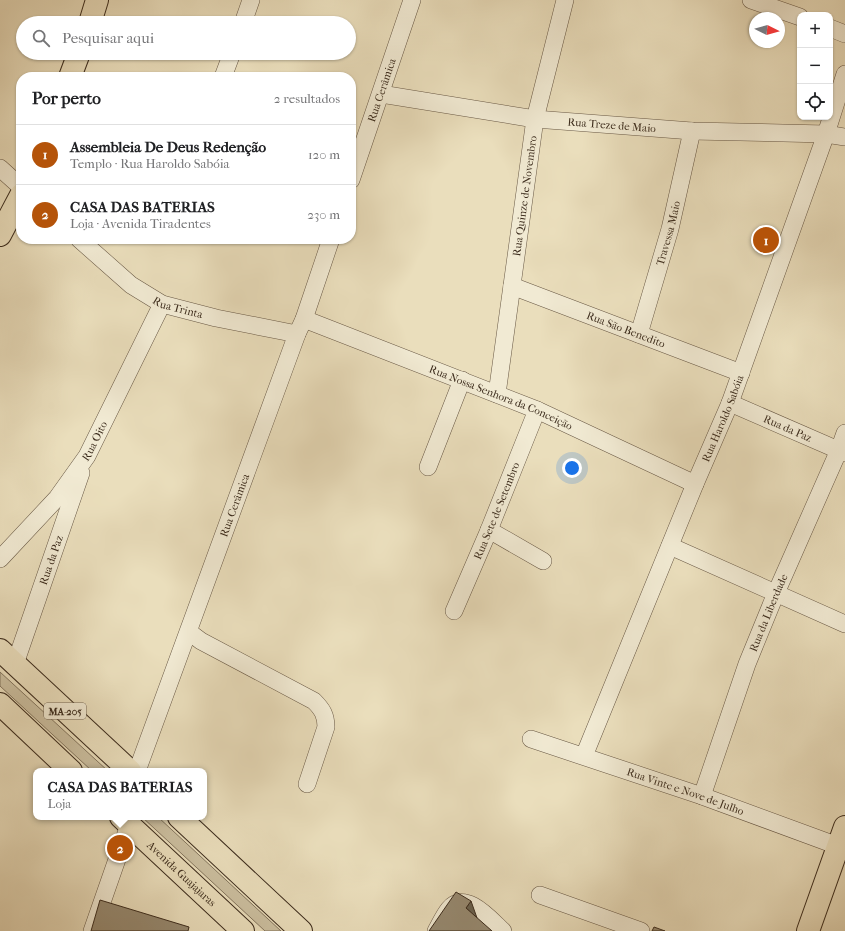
<!DOCTYPE html>
<html lang="pt">
<meta charset="utf-8">
<style>
:root{--surface:#fff;--page:#f2f2f2;--text:#202124;--muted:#757577;--line:#e0e0e0;--accent:#b45309}
body{margin:0;font-family:"IM FELL French Canon",serif;background:var(--page);color:var(--text)}
.controls{position:absolute;right:12px;top:12px;display:grid;overflow:hidden;border-radius:8px;box-shadow:0 1px 3px #0004}
.controls button{width:36px;height:36px;display:grid;place-items:center;padding:0;border:0;border-bottom:1px solid var(--line);background:var(--surface);color:var(--text);font:20px sans-serif}
.compass{position:absolute;left:749px;top:12px;width:36px;height:36px;border-radius:50%;background:var(--surface);box-shadow:0 1px 3px #0004;rotate:95deg}
.you{position:absolute;left:572px;top:468px;width:14px;height:14px;margin:-10px;border:3px solid #fff;border-radius:50%;background:#1a73e8;box-shadow:0 0 0 6px #1a73e833}
.badge{display:grid;place-items:center;width:26px;height:26px;border-radius:50%;background:var(--accent);color:#fff;font-size:13px;font-weight:700}
.pin{position:absolute;translate:-50% -50%;border:2px solid #fff;box-shadow:0 1px 4px #0006}
.popup{position:absolute;left:33px;top:768px;width:174px;height:52px;box-sizing:border-box;display:grid;place-content:center;border-radius:8px;background:var(--surface);filter:drop-shadow(0 1px 3px #0005);font-size:13px;white-space:nowrap;color:var(--muted)}
.popup b{font-size:15px;color:var(--text)}
.popup::after{content:'';position:absolute;left:50%;top:100%;margin-left:-8px;border:8px solid transparent;border-top-color:var(--surface)}
.list{margin:0;padding:0;list-style:none}
h2{display:flex;justify-content:space-between;align-items:center;height:52px;margin:0;padding:0 16px;font-size:17px}
h2 small{font-size:13px;font-weight:400;color:var(--muted)}
.list li{display:grid;grid-template-columns:26px 1fr auto;gap:12px;align-items:center;box-sizing:border-box;height:60px;padding:0 16px;border-top:1px solid var(--line)}
.list b{display:block;font-size:15px;white-space:nowrap}
.list p{margin:0;font-size:13px;white-space:nowrap;color:var(--muted)}
.list em{font-size:13px;font-style:normal;color:var(--muted)}
.icon{flex:none;width:22px;height:22px;fill:none;stroke:currentColor;stroke-width:2;stroke-linecap:round;stroke-linejoin:round}
.map{position:relative;flex:none;width:845px;height:931px;overflow:hidden}
.search{position:absolute;background:var(--surface);box-shadow:0 1px 3px #0004;left:16px;top:16px;width:340px;height:44px;display:flex;align-items:center;gap:10px;box-sizing:border-box;padding:0 14px;border-radius:22px;color:var(--muted);font-size:15px}
.panel{position:absolute;background:var(--surface);box-shadow:0 1px 3px #0004;left:16px;top:72px;width:340px;height:172px;border-radius:16px}
.map>svg:first-child{display:block}
.green{fill:#ccc0a1;stroke:#84765f}
.lines{fill:none;stroke-linecap:round;stroke-linejoin:round}
.minor-casing{stroke:#685845;stroke-width:18}
.major-casing{stroke:#3c2c1d;stroke-width:24}
.minor{stroke:#f1ead3;stroke-width:17}
.major{stroke:#eadebc;stroke-width:22}
.shaded-wall{fill:#69604e;stroke:#3c2c1d}
.building{fill:#968970;stroke:#3c2c1d}
.labels{text-anchor:middle;stroke-width:3.5;stroke-linejoin:round;paint-order:stroke}
.shield{fill:#f1ead3;stroke:#726554;stroke-width:1}
.shield-label{font-size:10px;font-weight:bold;fill:#3c2c1d}
.street-label{font-size:11px;fill:#3c2c1d;stroke:#f1ead3}
</style>
<div class="map">
<svg width="845" height="931" viewBox="0 0 845 931">
<rect width="100%" height="100%" fill="#eadebc"/>
<filter id="stains"><feTurbulence type="fractalNoise" baseFrequency=".005" numOctaves="4"/><feColorMatrix values="0 0 0 0 .2 0 0 0 0 .09 0 0 0 0 .02 0 0 0 .5 -.17"/></filter>
<radialGradient id="worn" r=".72"><stop offset=".6" stop-color="#630" stop-opacity="0"/><stop offset="1" stop-color="#630" stop-opacity=".3"/></radialGradient>
<path class="green" d="M0 672 108 771H92L0 686Z
M142 817H158L281 931H265Z"/>
<g class="lines">
<defs>
<g id="minor">
<path d="M751 0 800 17"/>
<path d="M243 23 251 0"/>
<path d="M830 28 845 34"/>
<path d="M223 77 232 53"/>
<path id="s1" d="M381 94 535 119 692 131 826 134 845 137"/>
<path d="M0 168 21 187"/>
<path id="s2" d="M351 180 412 0"/>
<path id="s3" d="M79 239 131 285 162 304 216 318 297 334"/>
<path id="s4" d="M512 286 741 373"/>
<path id="s5" d="M304 319 537 410 695 484"/>
<path id="s6" d="M639 334 670 229 692 131"/>
<path id="s7" d="M497 394 535 119 565 0"/>
<path id="s8" d="M730 403 845 453"/>
<path d="M428 467 462 380"/>
<path d="M489 530 543 561"/>
<path d="M670 546 845 624"/>
<path id="s9" d="M0 559 57 498 87 456 162 304"/>
<path id="s10" d="M454 611 489 530 537 410"/>
<path d="M189 632 201 641 314 701C322 709 326 715 326 727L307 784"/>
<path id="s11" d="M15 664 81 473"/>
<path id="s12" d="M531 739 702 796 838 846"/>
<path id="s13" d="M584 756 695 484 730 403 826 134 845 74"/>
<path id="s14" d="M137 771 297 334 304 319 331 239"/>
<path id="s15" d="M702 796 747 664 776 593 839 450 845 433"/>
<path d="M540 895 641 931"/>
<path d="M92 931 129 825"/>
<path d="M436 931C440 924 444 915 449 909 465 889 491 920 503 931"/>
</g>
<g id="major">
<path d="M90 23 97 0"/>
<path d="M70 77 79 53"/>
<path d="M0 235 21 195"/>
<path d="M0 650 130 771"/>
<path d="M0 704 71 771"/>
<path id="s16" d="M121 817 243 931"/>
<path d="M179 817 301 931"/>
<path d="M808 931 845 827"/>
</g>
</defs>
<use href="#minor" class="minor-casing"/>
<use href="#major" class="major-casing"/>
<use href="#minor" class="minor"/>
<use href="#major" class="major"/>
</g>
<path class="shaded-wall" d="M471 901 477 918 466 908Z"/>
<path class="building" d="M456 892 471 901 466 908 492 931H429Z
M100 900 189 927 188 931H91Z
M654 927 665 931H652Z"/>
<g class="labels">
<rect class="shield" x="44" y="703" width="42" height="16" rx="3"/>
<g class="shield-label">
<text x="65" y="715">MA-205</text>
</g>
<g class="street-label">
<text dy="4" stroke="none"><textPath href="#s2" startOffset="95">Rua Cerâmica</textPath></text>
<text dy="4" stroke="none"><textPath href="#s1" startOffset="233">Rua Treze de Maio</textPath></text>
<text dy="4" stroke="none"><textPath href="#s7" startOffset="200">Rua Quinze de Novembro</textPath></text>
<text dy="4" stroke="none"><textPath href="#s6" startOffset="105">Travessa Maio</textPath></text>
<text dy="4" stroke="none"><textPath href="#s3" startOffset="122">Rua Trinta</textPath></text>
<text dy="4" stroke="none"><textPath href="#s4" startOffset="122">Rua São Benedito</textPath></text>
<text dy="4" stroke="none"><textPath href="#s5" startOffset="212">Rua Nossa Senhora da Conceição</textPath></text>
<text dy="4" stroke="none"><textPath href="#s13" startOffset="365">Rua Haroldo Sabóia</textPath></text>
<text dy="4" stroke="none"><textPath href="#s8" startOffset="63">Rua da Paz</textPath></text>
<text dy="4" stroke="none"><textPath href="#s9" startOffset="152">Rua Oito</textPath></text>
<text dy="4" stroke="none"><textPath href="#s14" startOffset="283">Rua Cerâmica</textPath></text>
<text dy="4" stroke="none"><textPath href="#s10" startOffset="109">Rua Sete de Setembro</textPath></text>
<text dy="4" stroke="none"><textPath href="#s11" startOffset="110">Rua da Paz</textPath></text>
<text dy="4" stroke="none"><textPath href="#s15" startOffset="195">Rua da Liberdade</textPath></text>
<text dy="4" stroke="none"><textPath href="#s12" startOffset="163">Rua Vinte e Nove de Julho</textPath></text>
<text dy="4" stroke="none"><textPath href="#s16" startOffset="83">Avenida Guajajaras</textPath></text>
</g>
</g>
<rect width="100%" height="100%" filter="url(#stains)"/>
<rect width="100%" height="100%" fill="url(#worn)"/>
</svg>
<div class="controls">
<button>+</button>
<button>−</button>
<button><svg class="icon" aria-label="locate" viewBox="0 0 24 24"><circle cx="12" cy="12" r="6"/><path d="M12 2v4M12 18v4M2 12h4M18 12h4"/></svg></button>
</div>
<svg class="compass" viewBox="-18 -18 36 36"><path d="M0-13l5 13h-10z" fill="#e53935"/><path d="M0 13l5-13h-10z" fill="#757577"/></svg>
<div class="you"></div>
<div class="pin badge" style="left:766px;top:240px">1</div>
<div class="pin badge" style="left:120px;top:848px">2</div>
<div class="popup"><b>CASA DAS BATERIAS</b>Loja</div>
<div class="search"><svg class="icon" aria-label="search" viewBox="0 0 24 24"><circle cx="10" cy="10" r="6"/><path d="M15 15l6 6"/></svg>Pesquisar aqui</div>
<section class="panel">
<h2>Por perto<small>2 resultados</small></h2>
<ul class="list">
<li><span class="badge">1</span><div><b>Assembleia De Deus Redenção</b><p>Templo · Rua Haroldo Sabóia</p></div><em>120 m</em></li>
<li><span class="badge">2</span><div><b>CASA DAS BATERIAS</b><p>Loja · Avenida Tiradentes</p></div><em>230 m</em></li>
</ul>
</section>
</div>
